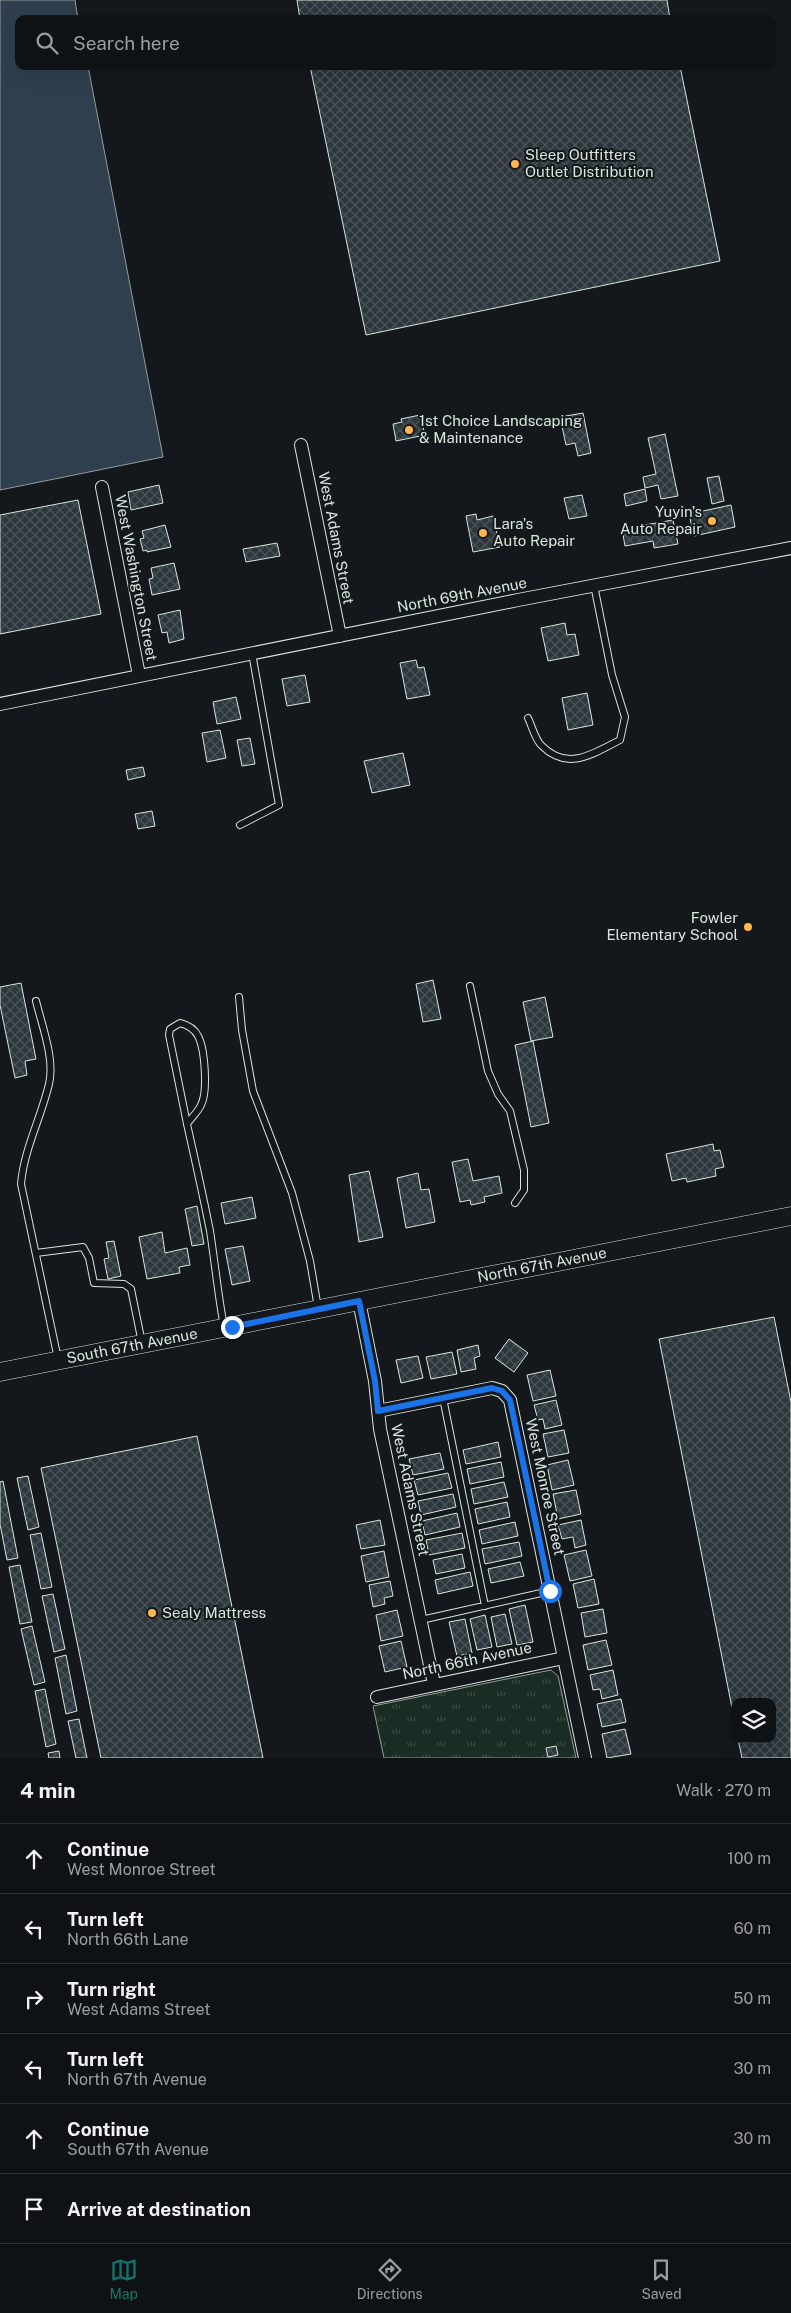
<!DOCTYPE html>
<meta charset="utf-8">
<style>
:root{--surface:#0f1215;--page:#1d2022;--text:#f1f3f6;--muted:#9b9ea0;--line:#2f3234;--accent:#0f766e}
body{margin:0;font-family:"Public Sans",sans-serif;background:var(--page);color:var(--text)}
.controls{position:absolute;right:15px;bottom:15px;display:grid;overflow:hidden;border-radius:10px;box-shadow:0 5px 20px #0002}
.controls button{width:45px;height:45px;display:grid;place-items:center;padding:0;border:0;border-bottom:1px solid var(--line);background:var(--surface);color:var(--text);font:25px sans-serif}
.stop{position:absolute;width:15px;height:15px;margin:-11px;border:4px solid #1a73e8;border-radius:50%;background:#fff}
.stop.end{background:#1a73e8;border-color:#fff;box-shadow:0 1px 5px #0008}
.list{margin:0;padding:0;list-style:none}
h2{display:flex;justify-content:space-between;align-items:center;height:65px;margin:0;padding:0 20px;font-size:21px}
h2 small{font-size:16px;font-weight:400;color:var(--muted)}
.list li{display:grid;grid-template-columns:32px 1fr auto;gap:15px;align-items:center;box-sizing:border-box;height:70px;padding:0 20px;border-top:1px solid var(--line)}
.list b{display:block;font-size:19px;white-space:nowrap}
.list p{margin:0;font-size:16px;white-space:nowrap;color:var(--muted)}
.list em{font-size:16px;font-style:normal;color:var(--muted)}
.icon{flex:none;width:28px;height:28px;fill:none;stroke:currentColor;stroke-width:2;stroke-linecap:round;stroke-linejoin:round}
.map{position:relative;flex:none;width:791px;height:1758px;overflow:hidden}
.search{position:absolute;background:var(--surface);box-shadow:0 5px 20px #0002;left:15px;right:15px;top:15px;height:55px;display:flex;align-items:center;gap:12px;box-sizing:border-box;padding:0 18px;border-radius:10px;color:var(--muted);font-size:19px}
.sheet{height:485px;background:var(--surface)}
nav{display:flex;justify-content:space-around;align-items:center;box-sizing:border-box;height:70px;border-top:1px solid var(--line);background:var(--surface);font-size:14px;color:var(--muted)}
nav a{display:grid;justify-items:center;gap:2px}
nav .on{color:var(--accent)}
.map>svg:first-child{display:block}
.park{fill:url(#park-tufts);stroke:#939e99}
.water{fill:#2f3f4d;stroke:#939e99}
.building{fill:url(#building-cross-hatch);stroke:#d8e6dc}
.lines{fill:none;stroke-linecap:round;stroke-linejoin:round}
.service-casing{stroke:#d8e6dc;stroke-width:8}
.minor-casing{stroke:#d8e6dc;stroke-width:14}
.secondary-casing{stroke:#d8e6dc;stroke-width:19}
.service{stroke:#14181c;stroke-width:6}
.minor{stroke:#14181c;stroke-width:12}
.secondary{stroke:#14181c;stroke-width:18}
.route{stroke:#1a73e8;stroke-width:6}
.poi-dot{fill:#ffb74d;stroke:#14181c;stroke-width:2}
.labels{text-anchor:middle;stroke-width:4;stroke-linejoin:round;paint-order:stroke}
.poi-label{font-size:15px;fill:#d8e6dc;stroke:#14181c;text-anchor:start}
.street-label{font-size:15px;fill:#d8e6dc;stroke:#14181c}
</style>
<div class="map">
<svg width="791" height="1758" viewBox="0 0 791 1758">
<defs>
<pattern id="park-tufts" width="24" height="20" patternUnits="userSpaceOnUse" patternTransform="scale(1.25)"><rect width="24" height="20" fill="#1a2d24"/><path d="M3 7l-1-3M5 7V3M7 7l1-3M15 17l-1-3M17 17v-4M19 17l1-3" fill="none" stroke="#3b4b43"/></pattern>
<pattern id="building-cross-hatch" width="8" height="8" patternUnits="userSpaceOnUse" patternTransform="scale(1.25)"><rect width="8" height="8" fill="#2c363c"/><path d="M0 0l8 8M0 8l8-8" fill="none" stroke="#4a5358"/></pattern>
</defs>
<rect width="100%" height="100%" fill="#14181c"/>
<path class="park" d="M551 1670 558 1676 576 1758H384L373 1706Z"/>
<path class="water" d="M0 0H75L78 19H19V66H88L163 457 0 490Z"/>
<path class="building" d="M297 0H667L670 19H300Z
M310 66H680L720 261 366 335Z
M583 413 591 453 578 456 575 443 566 445 560 417Z
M420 415 425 435 396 441 393 424 402 422 401 419Z
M665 434 678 496 661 499 658 485 645 488 643 477 656 474 648 438Z
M719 476 724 501 712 504 707 478Z
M159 485 163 503 131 510 128 492Z
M645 489 647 501 626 506 624 494Z
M582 495 587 516 569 519 564 498Z
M78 500 101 614 0 634V515Z
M731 505 735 527 694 536 689 514Z
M476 514 477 520 493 516 500 547 473 552 466 516Z
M673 520 678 544 654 548 653 541 625 546 622 529Z
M165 525 171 547 147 552V550L143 551 140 539 144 538 142 531Z
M277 543 280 556 246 562 243 549Z
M174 563 180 589 152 595 149 579 153 578 151 568Z
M180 610 184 639 169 643 167 632 162 633 158 615Z
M565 623 567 635 575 634 579 655 548 661 541 628Z
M416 660 418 668 424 667 430 695 407 699 400 663Z
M305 675 310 702 287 706 282 679Z
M587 693 593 725 568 730 562 698Z
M236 697 241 719 217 724 213 702Z
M220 730 226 758 207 762 202 733Z
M250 738 255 764 242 766 237 740Z
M403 753 410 785 372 793 364 761Z
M143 767 145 776 128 780 126 770Z
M152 811 155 826 138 829 135 814Z
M433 980 441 1019 423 1022 416 984Z
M21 983 36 1059 25 1061 27 1075 15 1078 0 1005V987Z
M545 997 553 1037 531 1041 523 1002Z
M533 1041 549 1123 531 1127 515 1045Z
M713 1144 714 1151 720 1150 724 1167 715 1169 716 1176 687 1182 686 1178 672 1181 666 1154Z
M468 1159 473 1181 499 1176 502 1193 484 1197 485 1202 471 1205 470 1200 460 1202 452 1162Z
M369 1171 383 1237 359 1242 349 1175Z
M418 1173 421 1190 429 1189 435 1222 406 1228 397 1178Z
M252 1197 256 1218 225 1224 221 1203Z
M197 1206 204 1244 192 1246 185 1209Z
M162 1232 165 1253 187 1248 190 1265 179 1267 180 1273 147 1279 139 1237Z
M114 1241 121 1276 108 1279 104 1259 109 1258 106 1242Z
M243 1246 250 1281 232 1285 225 1249Z
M774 1317 791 1402V1758H742L738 1739H772V1702H735V1723L659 1339Z
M509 1339 528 1353 514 1372 495 1358Z
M478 1345 480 1356 474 1358 476 1369 461 1372 457 1350Z
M452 1352 457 1374 431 1379 426 1357Z
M418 1356 423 1378 401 1383 396 1360Z
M550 1370 556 1396 533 1401 527 1375Z
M556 1400 562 1425 545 1429 543 1419 538 1420 534 1405Z
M564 1430 569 1453 548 1457 543 1434Z
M197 1436 263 1758H101L41 1468Z
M498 1442 501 1457 466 1464 463 1450Z
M440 1453 444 1469 413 1475 409 1459Z
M568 1460 574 1485 552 1490 547 1465Z
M501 1462 504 1477 470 1484 467 1469Z
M448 1473 452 1488 418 1495 414 1480Z
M28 1476 39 1527 28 1530 17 1478Z
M3 1481 18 1558 7 1560 0 1524V1482Z
M504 1482 508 1497 474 1504 471 1489Z
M576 1490 581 1514 558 1519 553 1494Z
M453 1494 456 1507 421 1515 418 1501Z
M507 1502 510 1517 478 1524 475 1509Z
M457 1513 460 1527 425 1535 422 1521Z
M380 1520 385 1545 361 1549 356 1525Z
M581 1520 586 1545 575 1548 573 1537 562 1539 558 1525Z
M515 1522 518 1536 482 1544 479 1530Z
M41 1533 52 1587 41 1589 30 1535Z
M462 1533 465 1548 429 1555 426 1540Z
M519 1542 522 1556 485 1564 482 1549Z
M586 1550 592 1576 570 1581 564 1555Z
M384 1551 389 1577 366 1582 361 1556Z
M462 1554 465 1568 436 1574 433 1560Z
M520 1562 524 1576 491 1583 488 1569Z
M20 1565 32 1622 20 1624 9 1567Z
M470 1572 473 1586 438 1594 435 1580Z
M594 1579 599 1604 578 1608 573 1584Z
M390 1581 393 1596 384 1598 385 1604 373 1607 369 1585Z
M53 1594 65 1649 54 1652 42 1596Z
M525 1605 533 1642 517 1645 509 1609Z
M603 1609 607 1633 585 1637 581 1613Z
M397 1610 403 1636 381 1641 376 1615Z
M505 1614 512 1644 497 1647 491 1617Z
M485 1615 492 1647 477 1650 470 1619Z
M465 1619 472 1653 457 1656 449 1622Z
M32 1626 45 1682 34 1685 21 1629Z
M606 1640 612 1665 588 1670 583 1645Z
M401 1641 407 1667 385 1672 379 1646Z
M66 1655 77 1711 66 1714 55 1658Z
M613 1670 618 1695 602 1699 600 1689 593 1690 590 1675Z
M45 1689 56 1744 46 1747 35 1691Z
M621 1699 626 1722 602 1727 597 1704Z
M79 1719 87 1758H76L68 1721Z
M625 1729 631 1754 607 1758 602 1734Z
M556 1746 558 1755 548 1757 546 1748Z
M59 1751 60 1758H49L48 1753Z"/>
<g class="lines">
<defs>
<path id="service" d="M528 718C532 726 535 740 542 746 568 772 594 753 620 740L625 717 612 675 594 585
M240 825 279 805 252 653
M470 986 488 1071 498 1094 510 1111 524 1170V1190L515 1203
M239 997 242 1030 253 1091 292 1193 310 1261 318 1308
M36 1001C42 1026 55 1059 49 1084 41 1118 24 1149 21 1184L58 1359
M187 1124C191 1118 198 1112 201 1105 208 1092 205 1049 198 1036 194 1028 188 1025 180 1023L170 1029 169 1035 187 1124C195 1160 203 1195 210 1231 215 1263 218 1295 224 1327
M36 1253 83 1247 89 1258 94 1283 124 1284 131 1289 142 1343
M443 1398 485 1606
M421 1620 550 1591"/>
<path id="minor" d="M301 445 340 636
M102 487 139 675
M0 704 518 600 791 548
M359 1301 375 1381 380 1429 434 1684
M378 1411 492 1388 502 1391 510 1400 585 1758
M377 1697 564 1658"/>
<path id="secondary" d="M0 1372 791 1216"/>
</defs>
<use href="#service" class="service-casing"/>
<use href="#minor" class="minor-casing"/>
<use href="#secondary" class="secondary-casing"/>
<use href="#service" class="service"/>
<use href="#minor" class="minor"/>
<use href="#secondary" class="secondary"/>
</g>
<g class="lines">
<path class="route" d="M232 1327 359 1301 375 1381 378 1411 492 1388 502 1391 510 1400 550 1591"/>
</g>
<g class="poi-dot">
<circle cx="515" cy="164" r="5"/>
<circle cx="409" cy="430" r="5"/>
<circle cx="712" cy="521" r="5"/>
<circle cx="483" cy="533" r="5"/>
<circle cx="748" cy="927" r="5"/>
<circle cx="152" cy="1613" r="5"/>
</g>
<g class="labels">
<g class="poi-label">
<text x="525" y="160">Sleep Outfitters<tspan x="525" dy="17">Outlet Distribution</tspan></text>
<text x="419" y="426">1st Choice Landscaping<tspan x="419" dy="17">&amp; Maintenance</tspan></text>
<text x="702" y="517" text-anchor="end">Yuyin's<tspan x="702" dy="17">Auto Repair</tspan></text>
<text x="493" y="529">Lara's<tspan x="493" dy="17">Auto Repair</tspan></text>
<text x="738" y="923" text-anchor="end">Fowler<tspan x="738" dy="17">Elementary School</tspan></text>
<text x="162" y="1618">Sealy Mattress</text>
</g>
<g class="street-label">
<text transform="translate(336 538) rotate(79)" y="5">West Adams Street</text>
<text transform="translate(136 578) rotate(79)" y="5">West Washington Street</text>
<text transform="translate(462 595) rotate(-11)" y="5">North 69th Avenue</text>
<text transform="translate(542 1265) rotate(-11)" y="5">North 67th Avenue</text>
<text transform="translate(132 1346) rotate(-11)" y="5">South 67th Avenue</text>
<text transform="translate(545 1487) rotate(78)" y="5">West Monroe Street</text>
<text transform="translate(410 1490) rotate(78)" y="5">West Adams Street</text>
<text transform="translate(467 1661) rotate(-12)" y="5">North 66th Avenue</text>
</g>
</g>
</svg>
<div class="controls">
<button><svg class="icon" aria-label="layers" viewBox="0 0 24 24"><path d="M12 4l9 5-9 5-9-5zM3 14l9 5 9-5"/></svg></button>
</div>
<div class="stop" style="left:550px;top:1591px"></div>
<div class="stop end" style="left:232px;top:1327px"></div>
<div class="search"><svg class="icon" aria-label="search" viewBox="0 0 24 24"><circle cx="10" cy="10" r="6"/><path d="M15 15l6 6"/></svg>Search here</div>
</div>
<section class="sheet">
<h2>4 min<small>Walk · 270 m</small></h2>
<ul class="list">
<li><svg class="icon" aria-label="ahead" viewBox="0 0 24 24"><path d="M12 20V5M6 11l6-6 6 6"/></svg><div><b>Continue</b><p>West Monroe Street</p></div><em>100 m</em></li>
<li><svg class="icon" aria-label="left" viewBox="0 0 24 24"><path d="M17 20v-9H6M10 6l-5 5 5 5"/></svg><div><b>Turn left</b><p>North 66th Lane</p></div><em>60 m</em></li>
<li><svg class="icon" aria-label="right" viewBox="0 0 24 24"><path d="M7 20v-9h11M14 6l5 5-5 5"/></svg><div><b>Turn right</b><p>West Adams Street</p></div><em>50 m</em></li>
<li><svg class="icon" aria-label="left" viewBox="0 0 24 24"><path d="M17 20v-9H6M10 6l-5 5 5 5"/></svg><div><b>Turn left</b><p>North 67th Avenue</p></div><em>30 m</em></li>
<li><svg class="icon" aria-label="ahead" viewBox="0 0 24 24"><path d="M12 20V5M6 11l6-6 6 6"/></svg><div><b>Continue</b><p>South 67th Avenue</p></div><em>30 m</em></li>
<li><svg class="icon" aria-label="arrive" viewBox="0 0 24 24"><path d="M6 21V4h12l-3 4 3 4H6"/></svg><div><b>Arrive at destination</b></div></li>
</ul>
</section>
<nav>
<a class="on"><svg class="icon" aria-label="map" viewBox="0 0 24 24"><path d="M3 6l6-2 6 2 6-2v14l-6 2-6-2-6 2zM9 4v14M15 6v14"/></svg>Map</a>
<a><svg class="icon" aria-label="directions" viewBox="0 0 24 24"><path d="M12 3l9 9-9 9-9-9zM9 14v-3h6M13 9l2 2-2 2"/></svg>Directions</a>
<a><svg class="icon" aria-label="saved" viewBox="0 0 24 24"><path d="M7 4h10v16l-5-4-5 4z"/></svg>Saved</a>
</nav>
